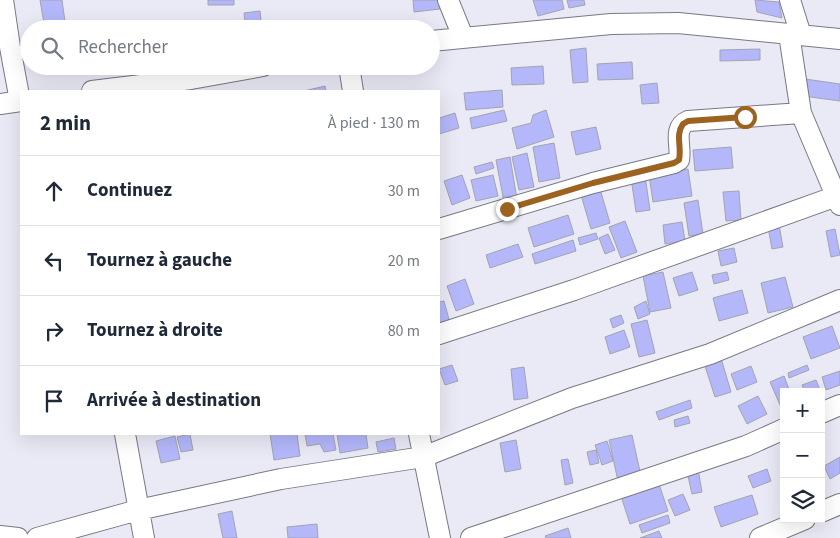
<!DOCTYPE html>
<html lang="fr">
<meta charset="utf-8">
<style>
:root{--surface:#fff;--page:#f2f2f3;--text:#1f2937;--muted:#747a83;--line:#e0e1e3}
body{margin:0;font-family:"Source Sans 3",sans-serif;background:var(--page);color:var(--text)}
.controls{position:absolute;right:15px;bottom:15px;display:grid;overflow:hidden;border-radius:0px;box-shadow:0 5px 20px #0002}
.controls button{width:45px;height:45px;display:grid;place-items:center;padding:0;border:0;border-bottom:1px solid var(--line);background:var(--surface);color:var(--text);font:25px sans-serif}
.stop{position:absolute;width:15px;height:15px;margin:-11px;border:4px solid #9c6320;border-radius:50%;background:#fff}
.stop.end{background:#9c6320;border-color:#fff;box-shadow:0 1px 5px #0008}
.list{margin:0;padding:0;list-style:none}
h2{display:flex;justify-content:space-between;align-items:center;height:65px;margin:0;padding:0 20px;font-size:21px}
h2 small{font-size:16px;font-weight:400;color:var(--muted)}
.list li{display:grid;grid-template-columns:32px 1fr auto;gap:15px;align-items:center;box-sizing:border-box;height:70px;padding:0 20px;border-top:1px solid var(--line)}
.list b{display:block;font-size:19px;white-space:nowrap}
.list em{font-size:16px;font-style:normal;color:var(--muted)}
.icon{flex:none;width:28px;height:28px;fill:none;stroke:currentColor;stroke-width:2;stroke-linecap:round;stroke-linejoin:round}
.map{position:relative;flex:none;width:840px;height:538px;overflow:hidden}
.search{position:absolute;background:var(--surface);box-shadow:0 5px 20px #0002;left:20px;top:20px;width:420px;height:55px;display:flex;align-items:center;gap:12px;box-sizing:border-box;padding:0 18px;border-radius:28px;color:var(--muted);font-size:19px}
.panel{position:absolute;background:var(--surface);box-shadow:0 5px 20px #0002;left:20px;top:90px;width:420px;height:345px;border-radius:0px}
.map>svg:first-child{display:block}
.building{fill:#b4b7fa;stroke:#a3a4ae}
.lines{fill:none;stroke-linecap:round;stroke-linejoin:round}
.minor-casing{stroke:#787983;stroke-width:22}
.minor{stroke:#fff;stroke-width:20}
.route{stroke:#9c6320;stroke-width:6}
</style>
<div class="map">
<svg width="840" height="538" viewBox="0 0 840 538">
<rect width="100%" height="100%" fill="#e9eaf6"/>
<path class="building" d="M40 0H62L66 29H45Z
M208 0H234V5H208Z
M413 0H440V9L414 12Z
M533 0H562L564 9 538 16Z
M567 0H584L585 5 569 8Z
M755 0 779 2 782 18 757 12Z
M260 11 262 29H246L244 13Z
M586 48 588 82 573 83 570 50Z
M760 49V60L720 61V50Z
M632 62 633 79 598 80 597 64Z
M543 66 544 84 512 85 511 68Z
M805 79 840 84V101L803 96Z
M657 83 659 103 642 104 640 85Z
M325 86 326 91H304Z
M502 90 503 107 466 110 464 93Z
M504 110 507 121 472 129 470 118Z
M546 110 554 137 517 149 512 128 531 123 533 115Z
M455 113 459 128 439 134V118Z
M596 127 601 149 576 155 571 132Z
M554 143 560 178 539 182 533 147Z
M731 147 733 168 695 171 693 150Z
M527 153 534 187 519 190 512 157Z
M510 157 517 199 504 202 496 160Z
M492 162 494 168 476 174 474 167Z
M688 169 692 196 653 202 649 175Z
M462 175 470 198 452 205 444 181Z
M493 175 498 196 476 201 471 180Z
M645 176 650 210 636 212 631 178Z
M600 189 610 223 591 229 581 195Z
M739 191 741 220 726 221 723 192Z
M698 200 703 234 689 236 684 203Z
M568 215 574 234 534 247 528 228Z
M625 221 637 252 621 258 609 227Z
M682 222 685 241 665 244 663 225Z
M779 225 783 247 772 249 768 227Z
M835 229 840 255 831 257 826 231Z
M596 233 598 239 580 245 578 238Z
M608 234 615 250 605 254 599 238Z
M573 240 576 251 535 264 532 254Z
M518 244 523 257 490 268 486 255Z
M734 248 737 262 721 266 718 251Z
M663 272 671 308 650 312 643 276Z
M692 272 698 290 679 296 673 278Z
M727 272 729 280 714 284 712 275Z
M785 277 793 307 768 313 761 283Z
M465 279 474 304 456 311 447 286Z
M742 290 748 313 719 321 713 298Z
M444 301 450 323 439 326V302Z
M646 301 650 314 638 319 634 307Z
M621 315 624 323 613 328 610 319Z
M647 320 655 353 639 357 631 324Z
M832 326 840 348 811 359 803 337Z
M624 330 630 347 610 354 605 337Z
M721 358 731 392 715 397 704 363Z
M452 365 458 381 445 385 439 369Z
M807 365 809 370 789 378 788 373Z
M751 366 757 382 737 390 731 374Z
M524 367 528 398 514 400 511 369Z
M840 371V385L826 390 822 377Z
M784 376 790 392H784V414L770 382Z
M816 380 820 390 805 392 802 385Z
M758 396 767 414 747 424 738 406Z
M690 400 692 408 659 420 656 412Z
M688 416 690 423 675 427 674 420Z
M190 434 193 450 181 452 177 437Z
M270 434H297L300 456 274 460Z
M305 434H333L336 450 324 452 320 444 307 446Z
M337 434H366L368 448 340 453Z
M632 435 641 476 618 481 609 440Z
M175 436 180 459 161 463 156 441Z
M394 438 396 449 378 452 376 442Z
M516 440 521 469 505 472 500 443Z
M607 441 613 461 602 465 595 445Z
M596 450 599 463 590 465 587 452Z
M840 457V473L830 479 824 466Z
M568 459 573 483 565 485 561 460Z
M698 469 702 492 692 494 687 472Z
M767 469 771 481 753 488 748 476Z
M659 484 668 511 630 524 621 496Z
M683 494 690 510 675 516 668 500Z
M752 495 758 514 721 527 714 507Z
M232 511 237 538H223L218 514Z
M668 515 670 523 642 533 639 525Z
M317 524 318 538H288L287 527Z
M568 528 571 538H546L545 536Z
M659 531 662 538H640Z"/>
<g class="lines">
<defs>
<path id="minor" d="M3 0 10 47 20 101
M448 0 463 37
M790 0 801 35
M789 34 801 113 840 205
M431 41 611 24 678 23 840 39
M349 66 353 91
M92 91 191 79 263 66
M0 104 21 101
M439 229 593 183 674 163 679 160C682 146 672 128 688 121L801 113
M439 334 574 290 837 196
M821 413 840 405
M125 434 144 538
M419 434 440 538
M821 512 840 504
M0 536 18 538
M37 538 138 510 281 479 423 457 572 398 710 354 840 300
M471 538 746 446 784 429
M760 538 805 519"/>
</defs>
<use href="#minor" class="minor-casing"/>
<use href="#minor" class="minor"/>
</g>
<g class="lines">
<path class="route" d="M507 209 593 183 674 163 679 160C682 147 675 135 683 124L688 121 745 117"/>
</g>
</svg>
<div class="controls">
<button>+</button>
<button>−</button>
<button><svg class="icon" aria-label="layers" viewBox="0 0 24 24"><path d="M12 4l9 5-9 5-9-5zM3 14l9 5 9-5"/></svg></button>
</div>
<div class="stop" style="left:745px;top:117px"></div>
<div class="stop end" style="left:507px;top:209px"></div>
<div class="search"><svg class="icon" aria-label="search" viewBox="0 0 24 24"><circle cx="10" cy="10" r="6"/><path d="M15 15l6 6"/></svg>Rechercher</div>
<section class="panel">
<h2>2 min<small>À pied · 130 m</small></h2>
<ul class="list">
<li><svg class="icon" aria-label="ahead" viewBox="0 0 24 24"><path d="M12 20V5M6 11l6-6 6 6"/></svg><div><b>Continuez</b></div><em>30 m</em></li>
<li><svg class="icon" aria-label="left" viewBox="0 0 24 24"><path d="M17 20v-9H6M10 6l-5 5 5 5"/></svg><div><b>Tournez à gauche</b></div><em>20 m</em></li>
<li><svg class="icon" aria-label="right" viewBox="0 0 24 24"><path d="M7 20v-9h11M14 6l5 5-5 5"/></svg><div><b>Tournez à droite</b></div><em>80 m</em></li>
<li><svg class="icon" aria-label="arrive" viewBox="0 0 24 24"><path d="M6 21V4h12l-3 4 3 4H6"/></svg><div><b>Arrivée à destination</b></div></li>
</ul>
</section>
</div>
